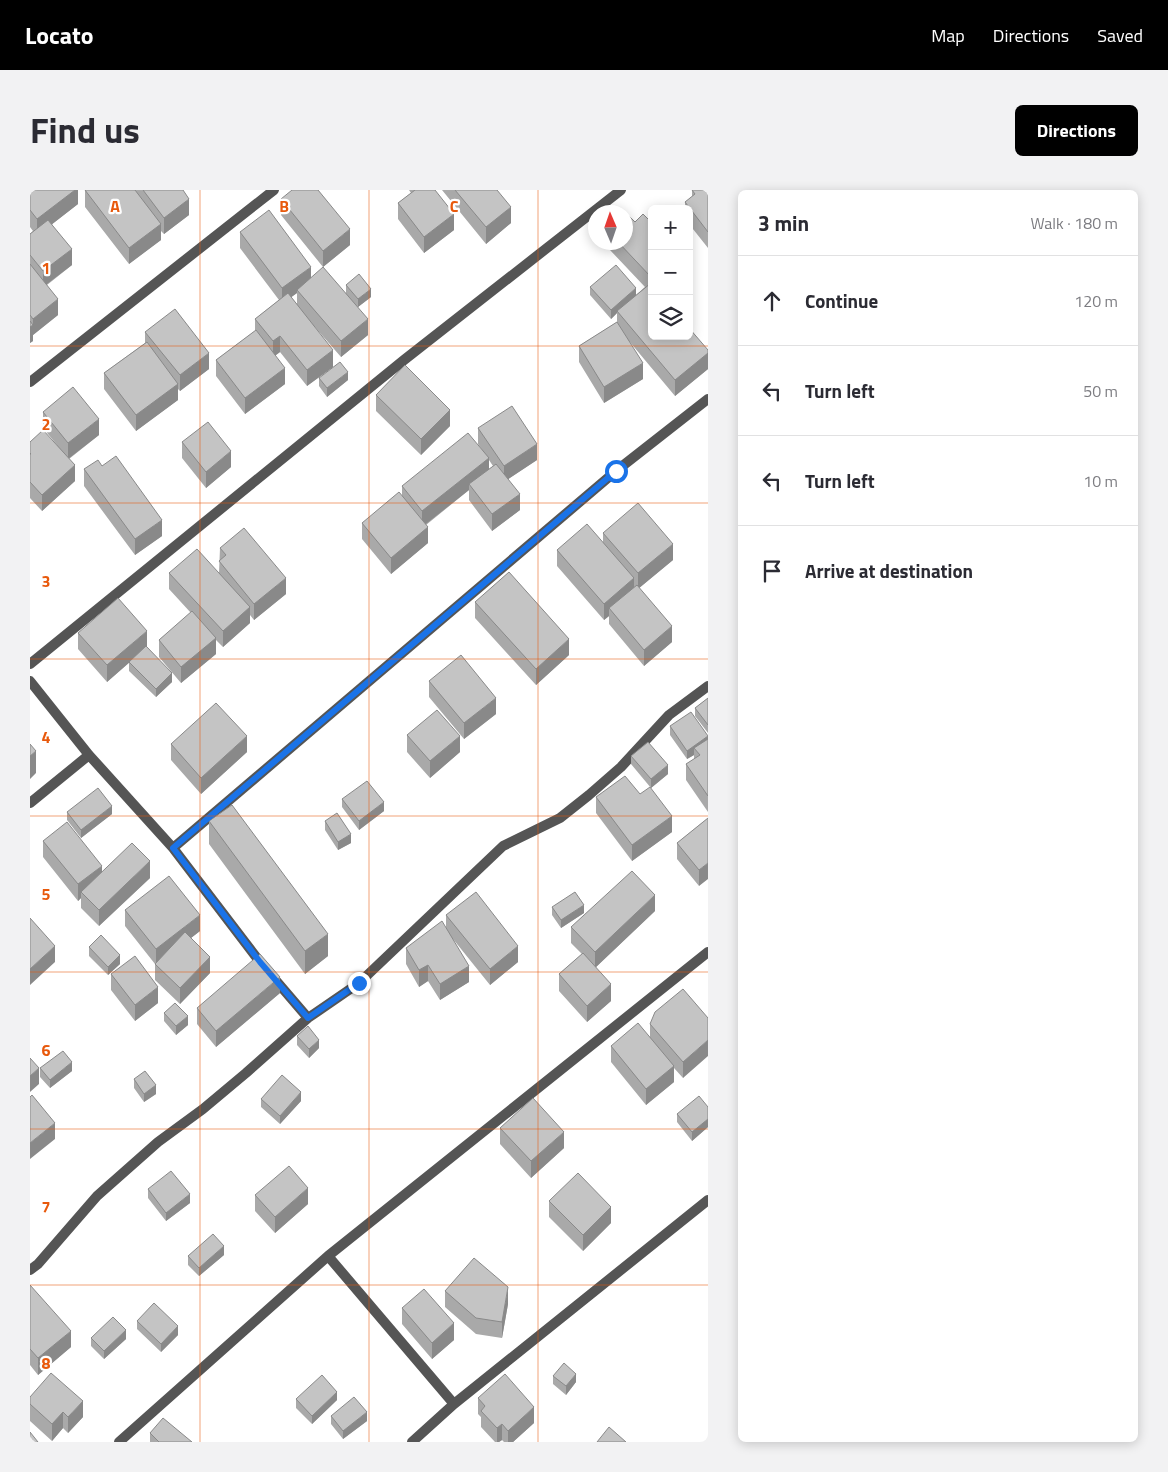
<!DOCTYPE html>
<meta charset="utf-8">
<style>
:root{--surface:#fff;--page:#f2f2f3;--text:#2b2b33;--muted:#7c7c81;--line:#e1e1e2;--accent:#000}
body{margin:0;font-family:"Titillium Web",sans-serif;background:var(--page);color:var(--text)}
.controls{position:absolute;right:15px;top:15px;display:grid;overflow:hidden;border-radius:8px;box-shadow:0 2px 12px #0003}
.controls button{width:45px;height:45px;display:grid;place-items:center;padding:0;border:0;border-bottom:1px solid var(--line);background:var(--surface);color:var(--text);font:25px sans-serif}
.compass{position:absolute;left:558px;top:15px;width:45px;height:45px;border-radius:50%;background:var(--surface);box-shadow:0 2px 12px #0003;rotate:358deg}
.stop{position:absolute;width:15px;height:15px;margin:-11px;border:4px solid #1a73e8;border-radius:50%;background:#fff}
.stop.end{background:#1a73e8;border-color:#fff;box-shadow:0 1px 5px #0008}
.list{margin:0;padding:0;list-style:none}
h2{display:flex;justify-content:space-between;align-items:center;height:65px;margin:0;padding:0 20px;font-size:21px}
h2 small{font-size:16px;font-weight:400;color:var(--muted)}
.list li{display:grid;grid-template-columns:32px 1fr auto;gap:15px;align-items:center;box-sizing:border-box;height:90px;padding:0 20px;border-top:1px solid var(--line)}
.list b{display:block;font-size:19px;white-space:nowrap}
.list em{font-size:16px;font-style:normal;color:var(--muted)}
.icon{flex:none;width:28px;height:28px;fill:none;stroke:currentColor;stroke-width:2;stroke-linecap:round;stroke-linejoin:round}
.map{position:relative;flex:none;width:678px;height:1252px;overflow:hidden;border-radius:8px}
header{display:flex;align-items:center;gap:30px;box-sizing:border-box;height:70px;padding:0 25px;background:var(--accent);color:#fff}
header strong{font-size:24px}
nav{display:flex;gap:28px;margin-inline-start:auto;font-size:18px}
.intro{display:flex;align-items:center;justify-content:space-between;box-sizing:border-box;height:120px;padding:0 30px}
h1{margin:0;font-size:35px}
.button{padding:12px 22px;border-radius:8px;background:var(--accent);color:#fff;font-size:18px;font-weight:700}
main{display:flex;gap:30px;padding:0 30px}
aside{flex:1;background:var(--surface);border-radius:8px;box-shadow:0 2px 12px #0003}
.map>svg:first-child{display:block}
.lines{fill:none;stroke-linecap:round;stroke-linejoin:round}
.street{stroke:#555;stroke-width:10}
.wall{fill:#a9a9a9;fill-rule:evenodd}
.shaded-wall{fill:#898989}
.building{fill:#c4c4c4;stroke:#898989}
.route{stroke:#1a73e8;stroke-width:6}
.grid{fill:none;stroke:#e8590c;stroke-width:1;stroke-opacity:0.55}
.grid-label{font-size:16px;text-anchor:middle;font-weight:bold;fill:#e8590c;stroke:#fff;stroke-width:4.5;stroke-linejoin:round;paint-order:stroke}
</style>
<header>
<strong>Locato</strong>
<nav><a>Map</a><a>Directions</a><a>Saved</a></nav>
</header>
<div class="intro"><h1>Find us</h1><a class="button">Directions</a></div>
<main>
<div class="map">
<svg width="678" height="1252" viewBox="0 0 678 1252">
<rect width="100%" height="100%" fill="#fff"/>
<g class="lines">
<path class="street" d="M0 192 244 0
M0 474 374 170 591 0
M0 491 59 565 143 658 230 772 278 828
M0 613 59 565
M143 658 586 281 678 209
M298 1066 424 1214 678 1010
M0 1080 8 1074 67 1006 128 952 173 919 216 883 278 828 329 793 473 656 530 628 559 605 591 577 639 525 678 496
M89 1252 298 1066 678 762
M382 1252 424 1214"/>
</g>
<path class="wall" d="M0 0H48V14L22 34 42 75 17 95 28 125 3 145V151L0 153V44L3 41 0 37Z
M55 0H153L159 25 134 44 131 41V50L99 74 55 17Z
M379 0H405L424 40 394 63 368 29V13L381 3Z
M412 0H467L481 33 456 54Z
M662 0H678V58L659 34V19H655V12L662 7Z
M251 9 320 55 293 77 251 25Z
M605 32 622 33V146L678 160V179L645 206 599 151 613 189 574 213 549 172V156L587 132V123L581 129 560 105V97L606 105 615 97 580 60V52H596Z
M210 42 281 88 316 103V95L341 107 328 117 338 145 311 167 284 136 303 177 277 196 250 162 245 166 255 194 215 224 186 186V170L225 141V129L249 110 210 58ZM267 103V114L261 107Z
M115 142 179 179 150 201 148 199V210L106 241 74 199V183L115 153Z
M289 188 318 190 297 207 289 196Z
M346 205 420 236 391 265 346 221Z
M13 222 69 245 39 269 45 291 12 321 0 308V252L27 255 13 238Z
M448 238 507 270 478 289 490 320 462 341 439 310V300L396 335 398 353 361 384 332 349V333L372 306V296L452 260 448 254ZM459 270 463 276 459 279Z
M152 252 201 277 176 298 152 268Z
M72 276 132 346 105 365 54 296V279Z
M573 343 643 370 609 398 642 452 614 476 579 434V426L574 430 527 376V360L573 353Z
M190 358 256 404 224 430 220 425V433L193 457 186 450V464L151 493 129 467V450L161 423 139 399V383H189Z
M445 412 539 465 506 495 445 428Z
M48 443 117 457 142 492 126 507 99 481V472L101 471 77 492 48 459Z
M399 491 466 524 434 549 399 507Z
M678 508V543L665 526V518Z
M640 536 678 546V622L656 590V574L664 569V565L657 569 640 545Z
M377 545 430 562 400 588 377 562Z
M141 554 217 562 171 604 141 570Z
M601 566 638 584 621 598 601 574Z
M610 604 642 642 602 671 566 623V607Z
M312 609 354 621 329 640 312 617Z
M37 622 82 624 51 648 37 630Z
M678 628 669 696 647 669V653Z
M179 631 298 766 275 784 179 654Z
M295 631 321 653 308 660 295 640Z
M13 651 72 682 120 688 69 736 51 718V708L48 711 13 667Z
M522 717 554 723 531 738 522 725Z
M95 720 170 741 161 748 180 783 150 814 125 790V774L95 736Z
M625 721 566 777 581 811 557 832 529 801V784L552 764 541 753V737Z
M416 725 488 772 460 795 423 749 439 792 410 810 398 791 389 797 376 774V758L416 738Z
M59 757 90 774 78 785 59 766Z
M81 784 128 813 105 831 81 800Z
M250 803 186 857 167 834V818Z
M134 823 158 835 146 845 134 831Z
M678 828 653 888 644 878V892L616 915 581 872V856L620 847V834Z
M267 846 289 858 279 868 267 855Z
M10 878 42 881 20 898 10 887Z
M104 889 126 904 114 912 104 898Z
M231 909 271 911 250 934 231 917Z
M678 917V937L662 951 647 932V924Z
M470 938 534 958 501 988 470 954Z
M118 999 160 1013 136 1031 118 1008Z
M225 1005 278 1014 245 1043 225 1021Z
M519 1011 581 1033 553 1061 519 1027Z
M194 1065 169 1086 158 1075V1066Z
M0 1095 41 1157 8 1185 0 1175Z
M415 1101 478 1114 472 1148 446 1144 415 1117Z
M372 1118 424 1150 402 1169 372 1134Z
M107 1131 148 1145 131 1162 107 1139Z
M61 1148 96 1149 74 1169 61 1156Z
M523 1186 546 1192 536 1205 523 1194Z
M0 1207 53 1227 38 1243 33 1238 22 1251 0 1231Z
M448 1208 504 1233 483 1252H474L472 1250 469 1252H465L451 1237V1227L448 1224Z
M266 1209 307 1210 282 1234 266 1218Z
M301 1226 337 1231 313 1249 301 1234Z
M120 1243 162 1252H120Z"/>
<path class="shaded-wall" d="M45 0H48V14L7 46V29Z
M159 9V25L134 44V28Z
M481 17V33L456 54V37Z
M424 24V40L394 63V47Z
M131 34V50L99 74V58Z
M320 39V55L293 77V61Z
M42 59V75L13 97V81Z
M281 77V93L267 100V103L252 114V98Z
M606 98V107L587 121V123L581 129V120Z
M341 99V107L328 117V109Z
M28 109V125L3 145V151L0 153V137L3 135V129Z
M338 129V145L311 167V151Z
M250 146V162L243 167V151Z
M303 160V177L277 196V180Z
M179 163V179L150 201V185Z
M678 163V179L645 206V190Z
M613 173V189L574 213V197Z
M255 178V194L215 224V208Z
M318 182V190L297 207V198Z
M148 194V210L106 241V225Z
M420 220V236L391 265V249Z
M69 229V245L38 269V253Z
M507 254V270L474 292V276Z
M201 261V277L176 298V282Z
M459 268V284L439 294V300L392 337V321Z
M45 275V291L12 321V305Z
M490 304V320L462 341V324Z
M132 330V346L105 365V349Z
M398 337V353L361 384V368Z
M643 354V370L608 399V383Z
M256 388V404L224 430V414Z
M604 388V405L579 418V426L574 430V414Z
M220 417V433L193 457V441Z
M642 436V452L614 476V460Z
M117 441V457L77 492V475Z
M186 448V464L151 493V477Z
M539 449V465L506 495V479Z
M142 483V492L126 507V499Z
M466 508V524L434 549V533Z
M217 546V562L171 604V588Z
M430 546V562L400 588V571Z
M678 546V555L664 558V565L657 569V561Z
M6 561V583L0 589V566Z
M638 575V584L621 598V589Z
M354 612V621L329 640V631Z
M82 616V624L51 648V640Z
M642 626V642L602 671V655Z
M321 644V653L308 660V652Z
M120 671V688L69 736V720Z
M678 673V689L669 696V680Z
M72 676V692L51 702V708L48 711V694Z
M625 705V721L565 778V762Z
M554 715V723L531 738V730Z
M170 725V741L126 775V759Z
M298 744V766L275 784V761Z
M25 756V772L0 795V779Z
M488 756V772L460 795V779Z
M90 765V774L78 785V777Z
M180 767V783L150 814V798Z
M398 775V791L389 797V780Z
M439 776V792L410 810V794Z
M250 787V803L186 857V841Z
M581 794V811L557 832V816Z
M128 797V813L105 831V815Z
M158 826V835L146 845V836Z
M289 850V858L279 868V859Z
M678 850V866L653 888V872Z
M42 872V881L20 898V890Z
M644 876V892L616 915V899Z
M9 878V894L0 902V886Z
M126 895V904L114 912V904Z
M271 902V911L250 934V926Z
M678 929V937L662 951V942Z
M25 933V949L0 969V953Z
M534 942V958L501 988V971Z
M278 998V1014L245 1043V1027Z
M160 1004V1013L136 1031V1023Z
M581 1017V1033L553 1061V1045Z
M194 1056V1065L169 1086V1078Z
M478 1097V1114L472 1148V1132Z
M424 1133V1150L402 1169V1153Z
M148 1136V1145L131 1162V1154Z
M96 1140V1149L74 1169V1161Z
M41 1141V1157L8 1185V1168Z
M546 1184V1192L536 1205V1196Z
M307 1202V1210L282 1234V1226Z
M53 1211V1227L38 1243V1227Z
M504 1217V1233L483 1252H478V1241Z
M33 1222V1238L22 1251V1234Z
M337 1222V1231L313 1249V1241Z
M472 1234V1250L469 1252H467V1238Z"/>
<path class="building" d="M0 0H45L7 29 0 20Z
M55 0H105L131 34 99 58Z
M113 0H153L159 9 134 28Z
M262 0H288L320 39 293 61 251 9Z
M385 0H405L424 24 394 47 368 13Z
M425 0H467L481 17 456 37Z
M662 0H678V42L655 12 665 4Z
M239 20 281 77 252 98 210 42Z
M613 24 622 33V86L621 87 588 52H596V30L599 26 605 32Z
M18 30 42 59 13 81 0 65V44Z
M0 74 28 109 3 129 0 125Z
M586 75 606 98 581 120 560 97Z
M293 77 338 129 311 151 267 100Z
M329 84 341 99 328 109 316 95Z
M621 93 622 94V146H659V138L678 160V163L645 190 587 121Z
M258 103 303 160 277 180 250 146 243 151 225 129Z
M145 119 179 163 150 185 115 142Z
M0 131 3 135 0 137Z
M587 132 613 173 574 197 549 156Z
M226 140 255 178 215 208 186 170Z
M117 152 148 194 106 225 74 183Z
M310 172 318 182 297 198 289 188Z
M375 175 420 220 391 249 346 205Z
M43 197 69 229 38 253 13 222Z
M482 216 507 254 474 276 448 238Z
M178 232 201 261 176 282 152 252Z
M13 240 45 275 12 305 0 292V264H1L0 263V252Z
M438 243 459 268 392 321 372 296Z
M86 266 132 330 105 349 54 279 68 270 72 276Z
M466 274 490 304 462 324 439 294Z
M369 302 398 337 361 368 332 333Z
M608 313 643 354 608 383 573 343Z
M557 334 604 388 574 414 527 360Z
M214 338 256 388 224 414 189 371 196 365 190 358Z
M167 359 220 417 193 441 139 383Z
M479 382 539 449 506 479 445 412Z
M607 395 642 436 614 460 579 418Z
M88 408 117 441 77 475 48 443Z
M162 421 186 448 151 477 129 450Z
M116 456 142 483 126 499 99 472Z
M431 465 466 508 434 533 399 491Z
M678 508V535L665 518Z
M186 513 217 546 171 588 141 554Z
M407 520 430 546 400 571 377 545Z
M661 522 678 546 657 561 640 536Z
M678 549V606L656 574 670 565 664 558Z
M618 552 638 575 621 589 601 566Z
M0 554 6 561 0 566Z
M595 586 610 604 620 597 642 626 602 655 566 607Z
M337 591 354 612 329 631 312 609Z
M68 598 82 616 51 640 37 622Z
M202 615 298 744 275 761 179 631Z
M307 623 321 644 308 652 295 631Z
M678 628V673L669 680 647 653Z
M37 632 72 676 48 694 13 651Z
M102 653 120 671 69 720 51 702Z
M602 681 625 705 565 762 541 737Z
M139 686 170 725 126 759 95 720Z
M446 702 488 756 460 779 416 725Z
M545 702 554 715 531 730 522 717Z
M0 728 25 756 0 779Z
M412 731 439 776 410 794 398 775 389 780 376 758Z
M155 742 180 767 150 798 125 774Z
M71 745 90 765 78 777 59 757Z
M553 763 581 794 557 816 529 784Z
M230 764 250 787 186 841 167 818Z
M105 766 128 797 105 815 81 784Z
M653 799 678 828V850L653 872 620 834 625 822Z
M145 813 158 826 146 836 134 823Z
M608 833 644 876 616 899 581 856Z
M278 836 289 850 279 859 267 846Z
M33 861 42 872 20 890 10 878Z
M0 868 9 878 0 886Z
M115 881 126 895 114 904 104 889Z
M252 885 271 902 250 926 231 909Z
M2 905 25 933 0 953V907Z
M669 906 678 917V929L662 942 647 924Z
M503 908 534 942 501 971 470 938Z
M259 976 278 998 245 1027 225 1005Z
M141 981 160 1004 136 1023 118 999Z
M548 983 581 1017 553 1045 519 1011Z
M183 1044 194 1056 169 1078 158 1066Z
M444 1068 478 1097 472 1132 446 1128 415 1101Z
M0 1095 41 1141 8 1168 0 1159Z
M394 1099 424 1133 402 1153 372 1118Z
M124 1113 148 1136 131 1154 107 1131Z
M83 1127 96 1140 74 1161 61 1148Z
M534 1173 546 1184 536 1196 523 1186Z
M21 1183 53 1211 38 1227 33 1222 22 1234 0 1214V1207Z
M475 1184 504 1217 478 1241 472 1234 467 1238 451 1221 455 1216 448 1208Z
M292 1185 307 1202 282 1226 266 1209Z
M324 1207 337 1222 313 1241 301 1226Z
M133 1228 162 1252H129L120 1243Z
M579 1237 596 1252H567Z
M0 1242 8 1252H0Z"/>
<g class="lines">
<path class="route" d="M329 793 278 828 230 772 143 658 586 281"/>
</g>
<path class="grid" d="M170 0V1252M339 0V1252M508 0V1252M0 156H678M0 313H678M0 469H678M0 626H678M0 782H678M0 939H678M0 1095H678"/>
<g class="grid-label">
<text x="85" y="22">A</text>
<text x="254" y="22">B</text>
<text x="424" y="22">C</text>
<text x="16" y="84">1</text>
<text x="16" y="240">2</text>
<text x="16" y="397">3</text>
<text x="16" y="553">4</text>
<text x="16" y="710">5</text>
<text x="16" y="866">6</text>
<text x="16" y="1023">7</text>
<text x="16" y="1179">8</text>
</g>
</svg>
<div class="controls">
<button>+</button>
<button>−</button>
<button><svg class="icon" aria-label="layers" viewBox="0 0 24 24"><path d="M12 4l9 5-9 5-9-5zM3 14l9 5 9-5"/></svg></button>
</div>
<svg class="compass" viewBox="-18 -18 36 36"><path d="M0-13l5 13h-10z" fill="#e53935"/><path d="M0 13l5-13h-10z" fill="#7c7c81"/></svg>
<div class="stop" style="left:586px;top:281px"></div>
<div class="stop end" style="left:329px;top:793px"></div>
</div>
<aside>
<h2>3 min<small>Walk · 180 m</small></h2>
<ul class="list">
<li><svg class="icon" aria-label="ahead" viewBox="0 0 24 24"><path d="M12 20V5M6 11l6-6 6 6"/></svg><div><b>Continue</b></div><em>120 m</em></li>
<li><svg class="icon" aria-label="left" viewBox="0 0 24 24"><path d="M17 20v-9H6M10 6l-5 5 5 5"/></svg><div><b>Turn left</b></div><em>50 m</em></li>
<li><svg class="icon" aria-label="left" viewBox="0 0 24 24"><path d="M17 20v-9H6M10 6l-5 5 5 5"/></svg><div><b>Turn left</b></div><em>10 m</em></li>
<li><svg class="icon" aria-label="arrive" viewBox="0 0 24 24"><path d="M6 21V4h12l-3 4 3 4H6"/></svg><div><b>Arrive at destination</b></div></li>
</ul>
</aside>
</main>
